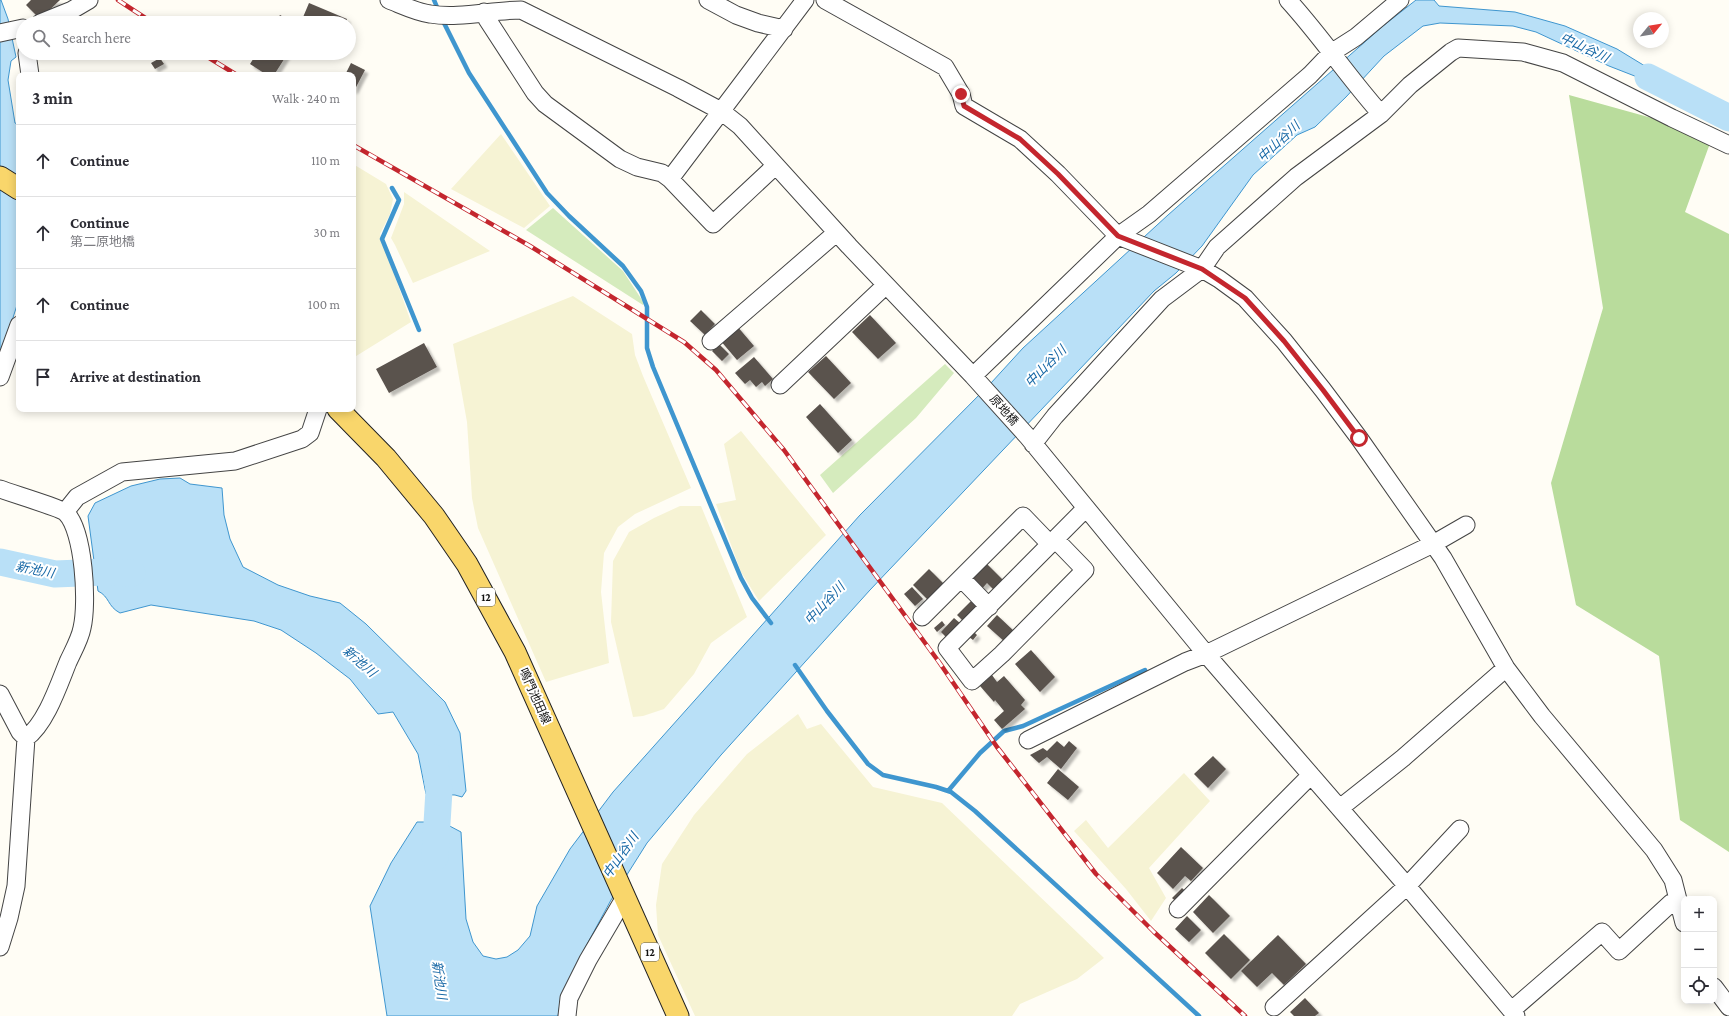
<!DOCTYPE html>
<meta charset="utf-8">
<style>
:root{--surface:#fff;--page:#f7f7f7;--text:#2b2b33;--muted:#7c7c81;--line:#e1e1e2}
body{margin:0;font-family:"Crimson Pro","Noto Sans JP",serif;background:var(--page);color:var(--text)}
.controls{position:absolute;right:12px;bottom:12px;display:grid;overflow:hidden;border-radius:8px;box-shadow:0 2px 10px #0003}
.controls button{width:36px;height:36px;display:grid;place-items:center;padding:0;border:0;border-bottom:1px solid var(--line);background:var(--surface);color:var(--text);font:20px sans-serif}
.compass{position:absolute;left:1633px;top:12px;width:36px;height:36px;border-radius:50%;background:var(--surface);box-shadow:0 2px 10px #0003;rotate:60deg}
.stop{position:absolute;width:12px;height:12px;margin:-9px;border:3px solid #c4262e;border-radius:50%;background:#fff}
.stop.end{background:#c4262e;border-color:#fff;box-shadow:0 1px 4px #0008}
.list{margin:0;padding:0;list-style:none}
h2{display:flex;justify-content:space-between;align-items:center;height:52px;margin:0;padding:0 16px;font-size:17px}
h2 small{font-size:13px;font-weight:400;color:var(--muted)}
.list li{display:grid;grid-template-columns:26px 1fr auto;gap:12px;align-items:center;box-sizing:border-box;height:72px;padding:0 16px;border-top:1px solid var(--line)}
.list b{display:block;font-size:15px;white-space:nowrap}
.list p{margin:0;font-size:13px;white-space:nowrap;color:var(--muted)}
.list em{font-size:13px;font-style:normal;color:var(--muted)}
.icon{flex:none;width:22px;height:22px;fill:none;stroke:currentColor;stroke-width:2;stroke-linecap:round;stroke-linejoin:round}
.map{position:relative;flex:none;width:1729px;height:1016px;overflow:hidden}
.search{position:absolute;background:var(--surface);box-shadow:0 2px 10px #0003;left:16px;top:16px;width:340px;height:44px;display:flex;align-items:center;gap:10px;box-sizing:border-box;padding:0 14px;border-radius:22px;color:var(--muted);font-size:15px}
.panel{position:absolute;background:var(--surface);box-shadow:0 2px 10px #0003;left:16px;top:72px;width:340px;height:340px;border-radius:8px}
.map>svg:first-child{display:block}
.farmland{fill:#f6f3d4}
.green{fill:#d5ebbd}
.forest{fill:#b9dc9c}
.water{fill:#b9e0f7;stroke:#3f96cf}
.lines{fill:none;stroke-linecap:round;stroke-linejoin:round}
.stream{stroke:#3f96cf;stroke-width:4.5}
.river{stroke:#b9e0f7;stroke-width:27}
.building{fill:#5a524d;filter:url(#shadow)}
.minor-casing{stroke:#444;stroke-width:19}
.major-casing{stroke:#222;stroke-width:23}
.minor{stroke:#fff;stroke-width:17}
.major{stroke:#f9d66b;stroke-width:21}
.rail-casing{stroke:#c4262e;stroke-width:4.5}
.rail{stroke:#fff;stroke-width:3;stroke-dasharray:9;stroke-linecap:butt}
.route{stroke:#c4262e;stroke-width:5}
.labels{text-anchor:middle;stroke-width:4;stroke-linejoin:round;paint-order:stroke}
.shield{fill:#fff;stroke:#585858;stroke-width:1}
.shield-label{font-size:11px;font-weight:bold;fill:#111}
.street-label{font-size:12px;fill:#111;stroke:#fff}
.water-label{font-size:13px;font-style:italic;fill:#1768a6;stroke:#fff}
</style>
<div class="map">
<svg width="1729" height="1016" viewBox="0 0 1729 1016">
<defs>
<filter id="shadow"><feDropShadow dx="3.5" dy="3.5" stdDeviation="1" flood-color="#0004"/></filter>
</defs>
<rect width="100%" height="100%" fill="#fffdf5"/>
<path class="farmland" d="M501 134 550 206 524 228 451 189Z
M353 164 386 184 393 199 390 214 380 234 411 322 353 358Z
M404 192 490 251 413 283 395 245 391 238 404 204Z
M573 296 632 334 635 355 643 376 691 488 635 514 618 527 604 553 601 592 609 663 546 682 478 528 472 498 467 422 453 344Z
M741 431 826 535 759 601 741 572 716 504 736 500 724 444Z
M680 506H701L747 617 711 643 694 674 664 709 643 716 633 717 611 622 613 561 629 532 654 518Z
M798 714 807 729 821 724 873 787 942 803 1104 958 1077 979 1020 1004 1012 1016H695L658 935 656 905 662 864 694 815 747 754Z
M1184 773 1210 801 1149 868 1166 898 1151 921 1126 889 1074 831 1086 820 1108 848Z"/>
<path class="green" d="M553 208 623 271 644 303 643 305 526 230Z
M945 364 954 373 916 418 833 493 820 475Z"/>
<path class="forest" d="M1569 95 1713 135 1685 212 1729 234V852L1680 820 1659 656 1576 605 1551 483 1603 308Z"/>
<path class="water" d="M0 0H1L8 19 16 57 11 61 8 80 15 123 19 125V299L0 358Z
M1416 0H1434L1439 6 1515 12 1565 26 1617 49 1709 105 1609 66 1536 32 1513 26 1440 23 1423 26 1384 56 1346 97 1315 127 1297 135 1253 175 1202 246 1176 273 1154 291 870 590 721 755 647 843 611 900 585 948 561 998 558 1016H387L370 906 391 863 417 822H442L461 832 466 919 473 942 483 956 496 959 507 957 518 950 530 936 537 906 570 849 613 792 860 515 991 383 1023 348 1168 215 1383 26Z
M180 478 190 484 222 488 224 515 230 539 243 567 278 585 310 596 340 603 366 624 445 702 460 733 466 791 462 797 455 795 426 794 418 754 393 712 378 714 350 679 316 653 281 630 254 621 151 605 120 613C107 606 110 597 98 591L88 516 95 503 131 486 160 479Z"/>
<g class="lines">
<path class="stream" d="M434 0 439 12
M442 19 469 73 547 193 569 216 623 266 641 291 647 307V348L653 367 741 578 752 598 771 623
M392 188 399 200 382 239 419 330
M795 665 827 711 868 764 883 775 936 787 951 792 975 811 1199 1016
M948 791 980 753 1004 731 1023 726 1145 670"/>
<path class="river" d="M1648 77 1729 118
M0 562 55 574 105 572 132 573
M434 758 439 790 435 857"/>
</g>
<path class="building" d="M31 0H60L40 19 26 5Z
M309 3 347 19 346 23 301 22Z
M280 15 294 23H275Z
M257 53H288L274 75H267L250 64Z
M160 58 164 64 155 69 151 63Z
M351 63 365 70 354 91 353 90V75H345Z
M701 310 715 324 705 335 690 321Z
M870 315 896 343 878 359 852 332Z
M737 326 754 346 737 360 720 340Z
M424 343 437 367 389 393 376 369Z
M719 344 729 354 722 361 712 351Z
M826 356 851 383 834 399 808 372Z
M754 357 773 379 765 386 762 382 756 387 750 380 745 384 735 373Z
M820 404 852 440 838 453 806 417Z
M986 563 1005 582 996 592 987 583 980 591 970 580Z
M929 569 946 586 930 602 913 585Z
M912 587 923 599 915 606 904 594Z
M972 600 980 608 965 623 957 615Z
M997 615 1015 632 1005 642 987 626Z
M954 618 961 624 947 638 941 632Z
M942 621 945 625 937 632 934 628Z
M974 632 977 635 973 640 969 637Z
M1031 650 1055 677 1040 692 1015 664Z
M992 675 997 682 1004 676 1025 700 1021 705 1025 709 1002 729 994 720 1004 711 995 700 994 702 980 686Z
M1057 741 1064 747 1069 741 1077 748 1061 769 1047 757 1039 763 1030 755 1043 748 1047 751Z
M1213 756 1226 769 1208 788 1194 774Z
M1058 769 1079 787 1068 800 1047 783Z
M1181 847 1203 868 1191 881 1185 876 1173 889 1157 873Z
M1182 888 1190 895 1180 905 1172 898Z
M1209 895 1230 916 1213 933 1193 912Z
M1187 916 1201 930 1189 942 1175 929Z
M1224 934 1250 960 1231 979 1205 953Z
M1278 935 1306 964 1284 985 1272 973 1257 987 1241 971Z
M1305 998 1319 1013 1315 1016H1294L1290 1012Z"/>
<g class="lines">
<defs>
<path id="minor" d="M389 0C402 5 416 12 430 14 459 19 492 10 521 10L678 88 721 111 740 126 849 246 973 376 1028 437 1206 654 1407 886 1516 1016
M708 0 736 15 758 23 784 29
M825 0 945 67 961 94 964 106 1020 139 1058 174 1118 236 1202 269 1219 279 1245 298 1284 341 1323 390 1359 438 1443 558 1506 668 1542 716 1654 850 1673 880 1684 923
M1288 0C1321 36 1348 77 1381 114
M484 12 487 19 535 93 545 104 620 159 637 167 662 173 670 179 713 224 775 166
M40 23 72 10 89 0
M0 33 23 28
M27 53 30 75
M670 179 805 0
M711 341 836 233
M973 376 1118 236 1149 214 1310 75 1331 53 1356 37 1400 0
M0 377 19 325
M780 385 886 285
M1033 444 1055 416 1162 299 1202 269 1217 247 1296 177 1381 114 1410 85 1451 52 1458 48 1523 52 1563 63 1672 118 1729 145
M0 489C10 493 61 508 66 513 84 531 88 603 82 628 80 639 73 651 68 662 59 684 46 724 26 738L16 886 9 918 0 947
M65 512 77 497 122 472 235 461 302 439 310 433 318 409
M1055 539 1085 570 1002 654 972 681 947 648 1086 508
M961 578 989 607
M922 617 1023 516 1050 544
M0 694 20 732 26 738
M1028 740 1185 662 1206 654 1433 544 1466 525
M1340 808 1403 758 1506 668
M1178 909 1311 775
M1714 987 1729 1007
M1274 1007 1407 886 1460 829
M1512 1010 1602 932 1619 951 1671 903 1679 901
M567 1016 569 998 588 960 625 897"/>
<path id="major" d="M0 177 19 189
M338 409 386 458 434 516 467 564 515 652 678 1016"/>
</defs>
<use href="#minor" class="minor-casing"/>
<use href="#major" class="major-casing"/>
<use href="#minor" class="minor"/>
<use href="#major" class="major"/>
<defs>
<path id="rail" d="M118 0 153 23
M201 53 237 75
M353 145 530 246 684 342 716 370 784 450 939 662 997 747 1096 874 1154 932 1245 1016"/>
</defs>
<use href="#rail" class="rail-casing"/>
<use href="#rail" class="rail"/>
</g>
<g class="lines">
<path class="route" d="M961 94 964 106 1020 139 1058 174 1118 236 1202 269 1245 298 1284 341 1323 390 1359 438"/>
</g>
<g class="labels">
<g class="shield">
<rect x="477" y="588" width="18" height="18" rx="3"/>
<rect x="641" y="943" width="18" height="18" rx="3"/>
</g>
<g class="shield-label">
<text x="486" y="601">12</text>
<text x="650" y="956">12</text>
</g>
<g class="street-label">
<text transform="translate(1004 410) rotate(48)" y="4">原地橋</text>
<text transform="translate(535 696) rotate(66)" y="4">鳴門池田線</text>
</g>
<g class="water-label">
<text transform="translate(1585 47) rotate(25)" y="5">中山谷川</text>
<text transform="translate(1278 141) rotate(-43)" y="5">中山谷川</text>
<text transform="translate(1045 366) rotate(-45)" y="5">中山谷川</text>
<text transform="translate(35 569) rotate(11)" y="5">新池川</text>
<text transform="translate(824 603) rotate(-47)" y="5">中山谷川</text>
<text transform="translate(360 661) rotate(41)" y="5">新池川</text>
<text transform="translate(620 855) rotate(-55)" y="5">中山谷川</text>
<text transform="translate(440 980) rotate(82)" y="5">新池川</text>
</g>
</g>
</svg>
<div class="controls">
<button>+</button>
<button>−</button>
<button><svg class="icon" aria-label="locate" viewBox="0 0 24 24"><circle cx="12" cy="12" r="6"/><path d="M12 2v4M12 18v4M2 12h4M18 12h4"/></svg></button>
</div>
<svg class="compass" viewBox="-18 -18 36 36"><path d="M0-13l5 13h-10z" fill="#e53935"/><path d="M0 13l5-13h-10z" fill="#7c7c81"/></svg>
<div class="stop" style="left:1359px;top:438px"></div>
<div class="stop end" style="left:961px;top:94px"></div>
<div class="search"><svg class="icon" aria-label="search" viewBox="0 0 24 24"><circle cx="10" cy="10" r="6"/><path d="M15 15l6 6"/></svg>Search here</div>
<section class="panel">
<h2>3 min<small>Walk · 240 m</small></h2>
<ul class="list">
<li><svg class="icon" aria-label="ahead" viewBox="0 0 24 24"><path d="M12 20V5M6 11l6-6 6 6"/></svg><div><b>Continue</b></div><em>110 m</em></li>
<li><svg class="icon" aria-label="ahead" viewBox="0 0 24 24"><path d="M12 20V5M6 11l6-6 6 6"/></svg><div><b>Continue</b><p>第二原地橋</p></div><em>30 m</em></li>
<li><svg class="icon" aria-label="ahead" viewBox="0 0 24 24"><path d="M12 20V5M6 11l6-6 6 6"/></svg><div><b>Continue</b></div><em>100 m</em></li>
<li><svg class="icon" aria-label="arrive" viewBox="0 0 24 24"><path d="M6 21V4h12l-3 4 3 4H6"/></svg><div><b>Arrive at destination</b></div></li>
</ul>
</section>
</div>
